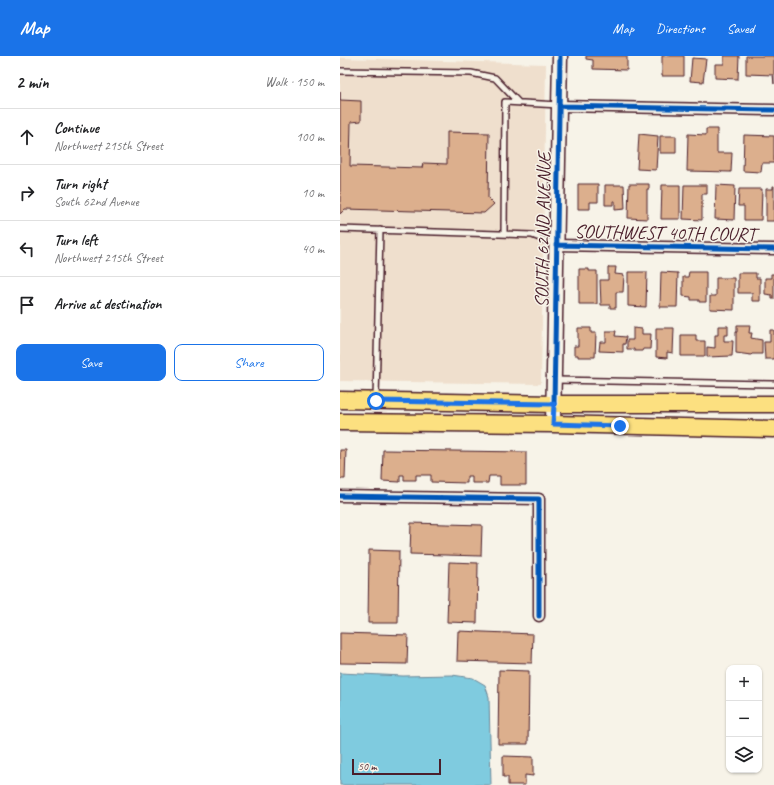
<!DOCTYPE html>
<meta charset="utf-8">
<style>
:root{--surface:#fff;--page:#f2f2f2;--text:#202124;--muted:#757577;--line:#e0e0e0;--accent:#1a73e8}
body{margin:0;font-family:Caveat,sans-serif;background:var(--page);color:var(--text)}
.controls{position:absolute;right:12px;bottom:12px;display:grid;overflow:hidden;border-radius:8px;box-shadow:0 1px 3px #0004}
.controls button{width:36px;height:36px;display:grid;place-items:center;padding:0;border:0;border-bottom:1px solid var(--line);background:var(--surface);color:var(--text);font:20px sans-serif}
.scale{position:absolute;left:12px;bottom:10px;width:89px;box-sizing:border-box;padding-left:4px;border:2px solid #4a1f2b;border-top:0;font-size:11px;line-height:14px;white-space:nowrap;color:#4a1f2b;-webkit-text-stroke:3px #f7f3e8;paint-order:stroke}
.stop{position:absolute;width:12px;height:12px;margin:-9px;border:3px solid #1a73e8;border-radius:50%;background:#fff}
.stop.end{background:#1a73e8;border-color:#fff;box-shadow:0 1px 4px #0008}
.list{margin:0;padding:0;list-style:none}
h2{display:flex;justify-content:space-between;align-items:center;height:52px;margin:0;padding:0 16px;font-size:17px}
h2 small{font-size:13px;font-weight:400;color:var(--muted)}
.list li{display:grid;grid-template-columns:26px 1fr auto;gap:12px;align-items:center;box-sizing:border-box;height:56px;padding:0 16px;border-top:1px solid var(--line)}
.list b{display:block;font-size:15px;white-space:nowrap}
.list p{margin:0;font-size:13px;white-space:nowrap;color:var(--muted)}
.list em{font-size:13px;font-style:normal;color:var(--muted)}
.actions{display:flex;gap:8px;padding:12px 16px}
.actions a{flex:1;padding:9px 0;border:1px solid var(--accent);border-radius:8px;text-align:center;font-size:14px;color:var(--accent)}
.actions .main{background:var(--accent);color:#fff}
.icon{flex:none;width:22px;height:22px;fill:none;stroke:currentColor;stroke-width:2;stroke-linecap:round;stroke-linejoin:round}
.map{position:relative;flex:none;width:434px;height:729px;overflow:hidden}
header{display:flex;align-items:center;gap:24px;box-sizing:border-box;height:56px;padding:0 20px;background:var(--accent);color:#fff}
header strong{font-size:19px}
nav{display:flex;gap:22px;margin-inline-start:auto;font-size:14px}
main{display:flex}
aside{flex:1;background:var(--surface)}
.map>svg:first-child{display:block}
.built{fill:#efdfcd}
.water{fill:#7fcbdf;stroke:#6a8697}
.building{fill:#dcaf8d;stroke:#4a1f2b}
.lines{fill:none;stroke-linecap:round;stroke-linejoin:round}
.lane-casing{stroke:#4a1f2b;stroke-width:8}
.street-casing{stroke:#4a1f2b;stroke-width:13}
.secondary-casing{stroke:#4a1f2b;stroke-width:17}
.primary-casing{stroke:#4a1f2b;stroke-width:19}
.lane{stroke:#f7f3e8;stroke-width:5}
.street{stroke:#f7f3e8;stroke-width:10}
.secondary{stroke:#f7f3e8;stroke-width:14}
.primary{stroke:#fce080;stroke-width:16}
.cycleway-casing{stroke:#f7f3e8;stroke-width:8}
.cycleway{stroke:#0057b8;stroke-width:5}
.route{stroke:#1a73e8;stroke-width:5}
.labels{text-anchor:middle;stroke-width:3;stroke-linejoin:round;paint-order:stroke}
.street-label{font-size:19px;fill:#4a1f2b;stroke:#f7f3e8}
</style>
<header>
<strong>Map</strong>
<nav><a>Map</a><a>Directions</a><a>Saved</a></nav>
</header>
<main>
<aside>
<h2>2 min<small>Walk · 150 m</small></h2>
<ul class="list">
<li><svg class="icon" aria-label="ahead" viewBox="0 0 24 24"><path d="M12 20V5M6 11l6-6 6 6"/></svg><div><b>Continue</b><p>Northwest 215th Street</p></div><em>100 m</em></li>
<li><svg class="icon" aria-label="right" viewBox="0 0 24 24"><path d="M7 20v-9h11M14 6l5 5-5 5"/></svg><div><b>Turn right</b><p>South 62nd Avenue</p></div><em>10 m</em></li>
<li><svg class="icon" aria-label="left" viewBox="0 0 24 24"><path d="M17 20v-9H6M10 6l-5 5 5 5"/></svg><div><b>Turn left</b><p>Northwest 215th Street</p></div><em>40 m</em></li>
<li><svg class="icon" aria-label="arrive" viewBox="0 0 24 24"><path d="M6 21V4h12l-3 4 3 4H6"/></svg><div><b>Arrive at destination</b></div></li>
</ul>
<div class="actions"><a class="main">Save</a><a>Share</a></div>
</aside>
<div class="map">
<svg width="434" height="729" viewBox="0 0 434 729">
<rect width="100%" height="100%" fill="#f7f3e8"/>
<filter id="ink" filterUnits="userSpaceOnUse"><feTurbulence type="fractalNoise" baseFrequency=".025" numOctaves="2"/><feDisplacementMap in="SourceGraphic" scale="8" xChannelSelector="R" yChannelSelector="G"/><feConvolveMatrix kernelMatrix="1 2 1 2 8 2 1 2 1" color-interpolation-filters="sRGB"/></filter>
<g filter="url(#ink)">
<path class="built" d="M0 2 206 8 201 328 0 325Z"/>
<path class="water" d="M0 617 63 620 112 619 133 622 145 629 149 641 151 729H0Z"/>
<path class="building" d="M246 0H287V14L253 13V4L246 3Z
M322 0H344V20H322Z
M384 0H399L398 23 375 22V8H384Z
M406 0H434V28L433 19 406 18Z
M352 2 366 3 363 26 350 25Z
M0 36V44L21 45V65L11 66 10 110 82 112 83 107 107 108V76L149 77 148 142 154 148 144 157 5 153 0 158Z
M366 73H377V97H392L391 116 347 115 348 78 366 79Z
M299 78 318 80 316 114 297 113Z
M404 79 434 80V107H422L421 116 403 115Z
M320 80H336V97H320Z
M238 128H258V146H250V153H238Z
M289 128H309V133H307V163L288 162Z
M265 129H284L285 153 275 154V145H273V149H265Z
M322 129H340V163H321Z
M344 129H367V138H362V164L343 163Z
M376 129 395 130 394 164 375 163Z
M433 130H434V165H426V133H433Z
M399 133H422L421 164H404V150H398Z
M268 211H276L275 218 284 219 283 236H276V252H270V249H261L260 224H268Z
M239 213H249V215H257V248H239Z
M288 216H307L306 251 288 250Z
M321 216 338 217 337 251H320Z
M349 216H366V246H359V244H351V241L343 240V221H348Z
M398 217H416V222H420V245H412V237H398Z
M431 218H434V243H432V239L425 238V222H431Z
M376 222H394V254L370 253V240H376Z
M397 269H410L409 277H412L411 282 422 284V298H412L411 299 396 297V276H397Z
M378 270H388V279H384V285H393L392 300 367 301V291L375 292V279H378Z
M238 272H251V277H256L255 301H238V299H234V290H238Z
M293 272 302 273V278H311L310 293H303L302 295H294V293H287V284H293Z
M316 272H334L333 297 327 296V302L316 301Z
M430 274H434V303H425L424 286H430Z
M266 275H276L275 280 286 281 285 288H283V296L259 295 260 286H266Z
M341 279H356V285H365V300H341Z
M0 394H6L5 423H0Z
M43 394 186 396V429H160V420H149L148 427H132V420H127V427L91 426V419H76V424H64V419H60V426L42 425Z
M71 467 142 469 141 500 70 498Z
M29 494 59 495 58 567H28Z
M109 506 138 507 137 567 107 566Z
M118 575 193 578 192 607 117 605Z
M0 577 68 579 67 608 0 607Z
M159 614 189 615 188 688H158Z
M163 700 193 701V720L185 719V729H168V721H163Z"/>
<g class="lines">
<defs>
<path id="lane" d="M0 15 131 17 155 22 178 46
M0 173 192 179 215 188
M164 178 165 46 219 49
M215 324 434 328
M36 343 40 174"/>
<path id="street" d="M220 50 434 54
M216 189 434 193
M0 440 199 443V560"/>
<path id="secondary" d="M213 368 220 0"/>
<path id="primary" d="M0 344 214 348H434
M0 366 213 368 434 373"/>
</defs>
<use href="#lane" class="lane-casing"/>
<use href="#street" class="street-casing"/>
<use href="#secondary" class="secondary-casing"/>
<use href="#primary" class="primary-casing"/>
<use href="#lane" class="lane"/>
<use href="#street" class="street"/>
<use href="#secondary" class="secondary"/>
<use href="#primary" class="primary"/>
<defs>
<path id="cycleway" d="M220 50 434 54
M216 189 434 193
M214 348 220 0
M0 440 199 443V560"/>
</defs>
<use href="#cycleway" class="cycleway-casing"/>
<use href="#cycleway" class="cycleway"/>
</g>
</g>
<g class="lines" filter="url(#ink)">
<path class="route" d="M36 345 214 348 213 368 280 370"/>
</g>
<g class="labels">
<g class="street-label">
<text transform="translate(202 174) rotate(-89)" y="7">SOUTH 62ND AVENUE</text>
<text transform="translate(325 176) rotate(1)" y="7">SOUTHWEST 40TH COURT</text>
</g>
</g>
</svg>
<div class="controls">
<button>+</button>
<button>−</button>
<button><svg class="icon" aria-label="layers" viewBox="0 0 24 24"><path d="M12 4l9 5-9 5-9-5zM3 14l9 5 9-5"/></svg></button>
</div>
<div class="scale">50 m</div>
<div class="stop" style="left:36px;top:345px"></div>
<div class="stop end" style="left:280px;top:370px"></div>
</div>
</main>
